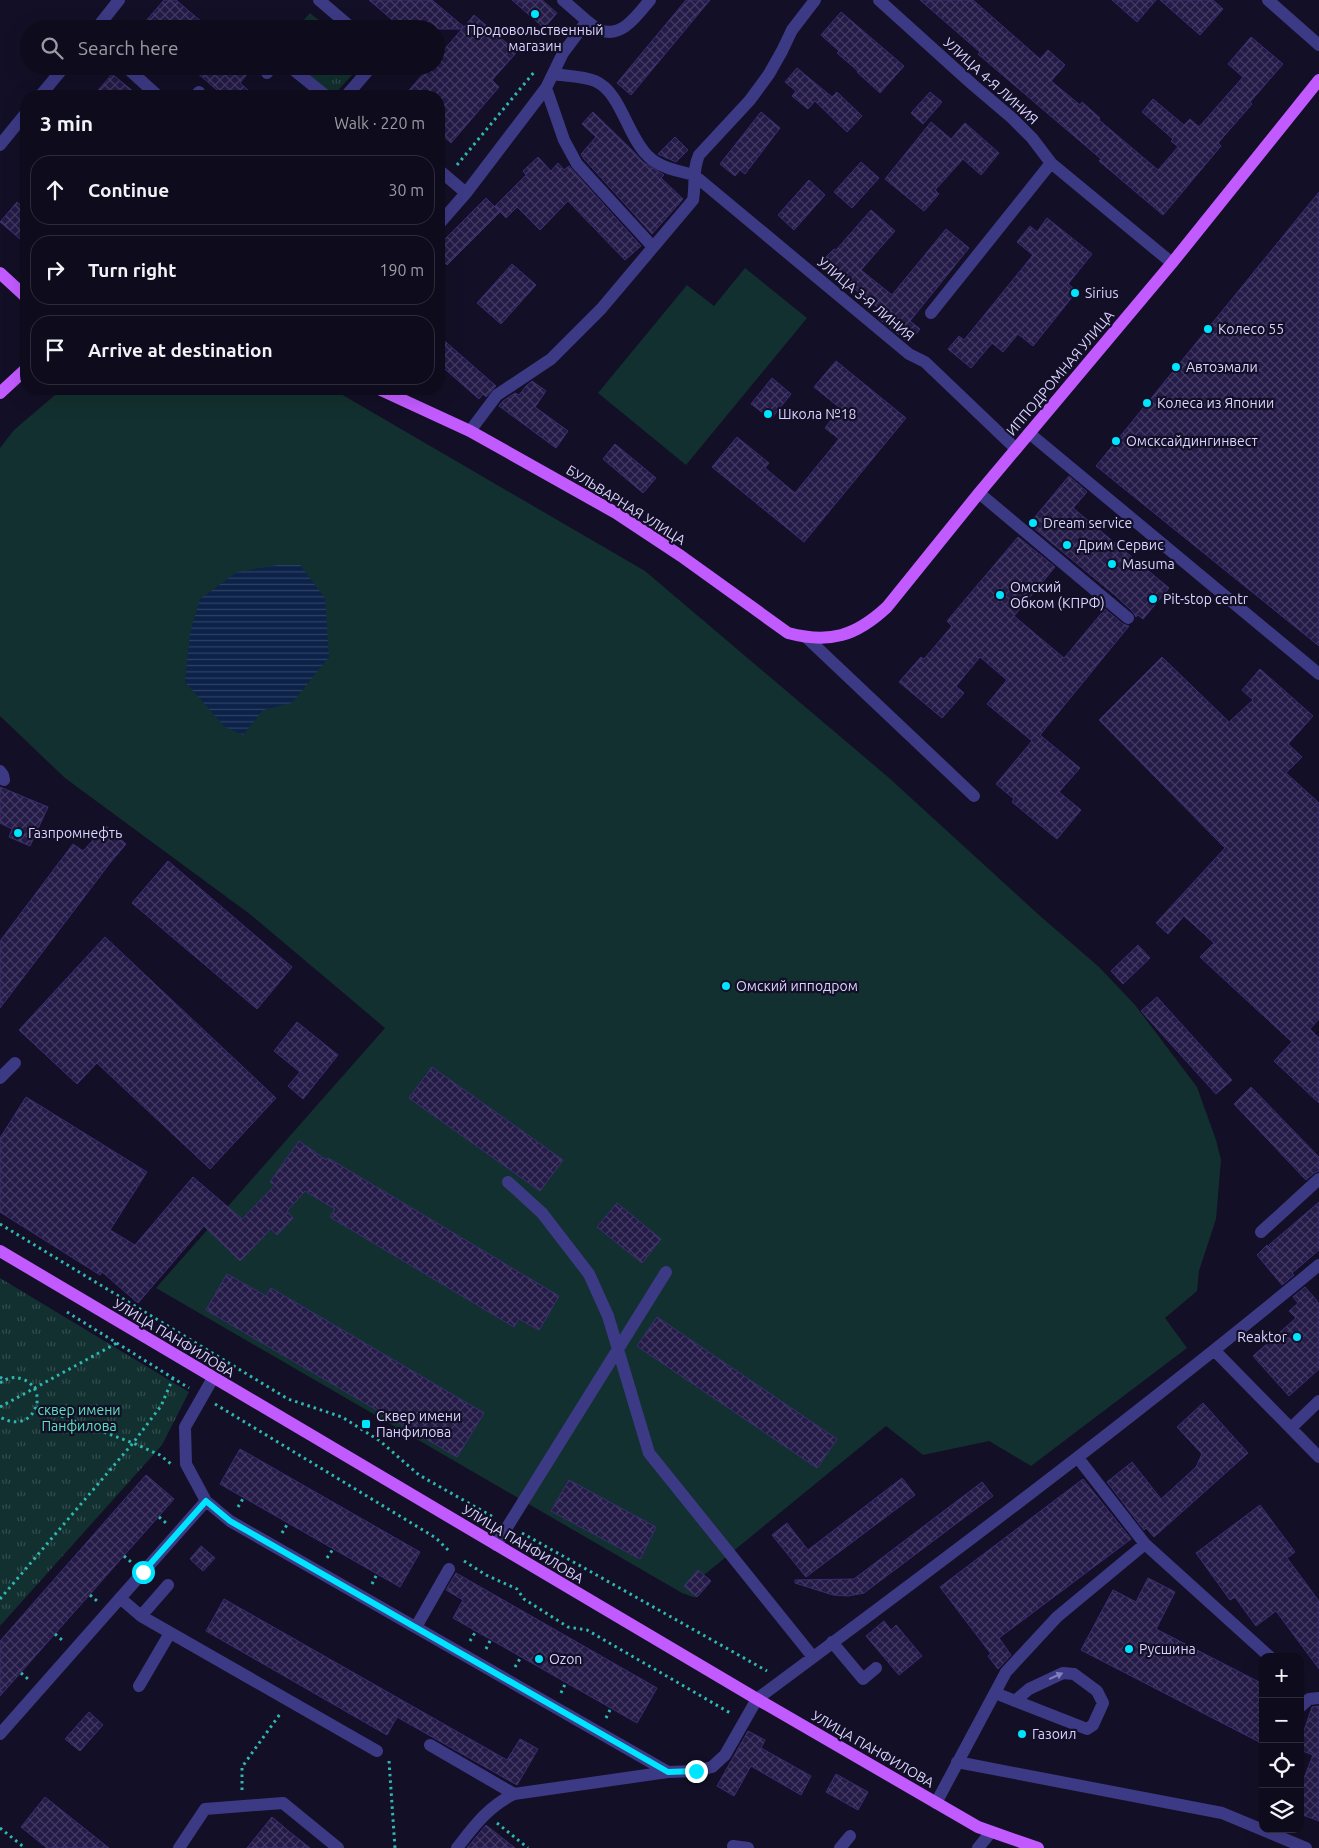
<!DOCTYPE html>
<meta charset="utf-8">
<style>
:root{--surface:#0e0b1c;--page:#171425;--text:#f1f3f6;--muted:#9b9ba3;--line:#2e2b3b}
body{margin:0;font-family:Ubuntu,sans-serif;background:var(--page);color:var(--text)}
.controls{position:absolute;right:15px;bottom:15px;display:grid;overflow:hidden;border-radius:10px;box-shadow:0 5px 20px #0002}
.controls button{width:45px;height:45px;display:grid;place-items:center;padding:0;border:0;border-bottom:1px solid var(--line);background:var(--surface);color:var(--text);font:25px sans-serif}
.stop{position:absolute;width:15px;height:15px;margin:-11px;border:4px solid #00e5ff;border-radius:50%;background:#fff}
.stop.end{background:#00e5ff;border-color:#fff;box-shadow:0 1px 5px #0008}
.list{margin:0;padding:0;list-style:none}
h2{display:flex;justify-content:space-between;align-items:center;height:65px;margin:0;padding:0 20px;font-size:21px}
h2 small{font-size:16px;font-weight:400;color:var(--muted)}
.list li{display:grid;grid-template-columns:32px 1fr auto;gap:15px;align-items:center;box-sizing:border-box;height:70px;margin:0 10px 10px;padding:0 10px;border:1px solid var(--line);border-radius:20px}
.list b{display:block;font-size:19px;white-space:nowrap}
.list em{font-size:16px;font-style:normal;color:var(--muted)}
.icon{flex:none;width:28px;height:28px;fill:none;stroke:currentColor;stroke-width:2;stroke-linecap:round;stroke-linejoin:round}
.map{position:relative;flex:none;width:1319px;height:1848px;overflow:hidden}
.search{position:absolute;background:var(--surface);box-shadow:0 5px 20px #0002;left:20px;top:20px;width:425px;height:55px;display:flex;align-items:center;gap:12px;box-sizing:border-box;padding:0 18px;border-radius:28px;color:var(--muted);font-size:19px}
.panel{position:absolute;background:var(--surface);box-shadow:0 5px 20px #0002;left:20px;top:90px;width:425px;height:305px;border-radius:20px}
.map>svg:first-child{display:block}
.grass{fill:url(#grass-tufts)}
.pitch{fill:#12302f}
.water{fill:url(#water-rules)}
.building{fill:url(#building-cross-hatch);stroke:#3b2d73}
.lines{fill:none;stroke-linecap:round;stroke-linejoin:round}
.path{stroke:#2fb8b0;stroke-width:3;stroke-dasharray:2.5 4;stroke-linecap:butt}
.minor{stroke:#3d3a85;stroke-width:12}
.major{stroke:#c25bff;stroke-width:12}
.oneway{fill:#837fbc}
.route{stroke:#00e5ff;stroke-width:6}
.poi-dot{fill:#00e5ff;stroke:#130f26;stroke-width:2}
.labels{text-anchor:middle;stroke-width:4.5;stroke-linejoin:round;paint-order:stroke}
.poi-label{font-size:14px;fill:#d9d4ff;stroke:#130f26;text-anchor:start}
.street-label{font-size:14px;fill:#d9d4ff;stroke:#130f26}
.park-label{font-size:14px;fill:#5fe0c0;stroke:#130f26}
</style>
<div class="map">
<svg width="1319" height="1848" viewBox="0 0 1319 1848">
<defs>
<pattern id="grass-tufts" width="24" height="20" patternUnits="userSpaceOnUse" patternTransform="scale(1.25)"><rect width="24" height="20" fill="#12302f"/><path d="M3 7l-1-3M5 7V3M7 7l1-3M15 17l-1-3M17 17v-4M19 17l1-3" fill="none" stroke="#344d4e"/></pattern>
<pattern id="water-rules" width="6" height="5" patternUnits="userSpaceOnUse" patternTransform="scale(1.25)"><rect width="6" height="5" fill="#0c2248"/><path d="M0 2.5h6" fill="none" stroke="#2f4163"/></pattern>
<pattern id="building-cross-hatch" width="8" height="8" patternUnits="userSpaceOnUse" patternTransform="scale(1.25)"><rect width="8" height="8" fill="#241b47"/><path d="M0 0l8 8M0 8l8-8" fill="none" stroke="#433b63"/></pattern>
</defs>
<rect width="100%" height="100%" fill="#130f26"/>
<path class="grass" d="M310 13 329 29H296Z
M297 66H356L353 74 333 96Z
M0 1278 189 1392 162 1445 0 1626Z"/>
<path class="pitch" d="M745 268 807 318 686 465 598 393 687 285 714 306Z
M62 389H330L341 394 645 571 888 777 1039 915 1099 967 1135 1005 1197 1087 1216 1140 1221 1160 1216 1219 1199 1271 1197 1291 1165 1318 1187 1348 1031 1466 989 1441 923 1455 886 1426 704 1575 711 1581 697 1597H693L682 1593 156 1288 385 1028 251 915 65 778 0 716V448L14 430Z"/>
<path class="water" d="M278 565H300L325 598 329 657 292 703 263 710 243 735 225 727 185 682 190 633 200 599 237 572Z"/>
<path class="building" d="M164 0H176L210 29H139Z
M369 0H432L464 27 474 15 517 52 492 80 499 87 451 143 439 132V96H404L430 66H436V59L462 29H403Z
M512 0H542L557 13 544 28Z
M686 0H710L631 95 617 83Z
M920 0H973L1040 59 1048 50 1065 65 1051 81 1080 105 1082 102 1100 118 1099 120 1158 170 1178 147 1171 141 1173 139 1142 112 1153 99 1184 125 1190 119 1199 127 1243 77 1228 64 1251 37 1283 64 1250 102 1252 104 1218 143 1221 146 1163 215 1099 161 1101 159 978 54 980 52Z
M1112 0H1156L1137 22Z
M1160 0H1213L1223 9 1200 35Z
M841 12 904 66 880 93 857 72 858 71 837 53 839 51 821 35Z
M189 66H254L240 83 255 96H224Z
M797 68 832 97 837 92 862 116 847 132 815 101 808 109 792 96 796 91 785 82Z
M112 74 139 96H93Z
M930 92 942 102 923 124 911 113Z
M593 112 633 151 643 162 664 175 661 178 683 199 652 234 584 159 581 154 596 137 582 124Z
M761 112 780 128 745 174 740 170 735 176 720 164Z
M931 122 951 139 965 123 999 153 981 175 963 159 935 190 939 194 924 211 885 179Z
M675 137 688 150 676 162 658 154Z
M538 157 551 171 558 163 564 170 569 166 641 246 625 260 568 201 540 230 517 207 506 218 495 206 526 175 523 171Z
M861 162 879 178 852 208 834 192Z
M809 180 825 195 794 230 778 215Z
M1319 192V646L1096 466Z
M486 198 500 212 447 265 439 257V245Z
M17 202 26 210V244L0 222Z
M871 210 895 231 861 270 892 295 946 229 969 248 910 321 920 329 909 343 878 318 883 312 846 282 842 286 819 264 834 249 836 250Z
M1047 218 1092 254 1068 284 1077 291 1033 346 1018 334 1003 352 992 343 971 368 948 349 959 336 964 340 1033 255 1017 242 1030 226 1037 232Z
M512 264 536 285 501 324 477 303Z
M439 336 496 386 486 397 483 394 479 399 439 364Z
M836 361 906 418 804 542 712 467 737 437 769 463 765 468 795 493 839 439 825 428 840 408 814 387Z
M772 378 791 394 771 419 751 404Z
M532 381 546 391 535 407 568 431 556 448 499 406 503 401 515 393 519 395 526 386Z
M615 444 656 478 643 493 603 459Z
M1069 476 1087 492 1073 508 1169 588 1143 619 1138 615 1136 617 1133 612 1116 596 1029 524Z
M1018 537 1055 567 1014 616 1064 658 1105 609 1123 624 1129 626 1040 735 1080 768 1059 792 1081 810 1057 839 1012 802 1014 799 996 784 1032 741 987 704 1007 680 980 657 956 686 964 693 942 718 899 682 921 657 924 659 952 626 947 621Z
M1162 657 1229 722 1253 700 1242 690 1260 669 1313 716 1288 744 1302 757 1286 773 1319 803V1019L1310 1029 1319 1038V1103L1274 1061 1292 1042 1200 957 1214 943 1184 916 1168 934 1156 923 1225 848 1099 720Z
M0 787 48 807 30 846 9 837 12 829 0 823Z
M106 826 126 844 110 863 0 1008V941L73 844 83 851Z
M168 861 292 967 257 1009 132 903Z
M105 937 276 1098 210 1169 97 1063 77 1084 19 1030Z
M1138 945 1150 958 1123 984 1111 971Z
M1157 997 1232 1080 1216 1094 1141 1011Z
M297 1022 338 1055 303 1099 288 1086 300 1072 274 1051Z
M432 1067 563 1160 540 1191 409 1098Z
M1251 1087 1319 1157V1171L1314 1173 1306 1180 1234 1104Z
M26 1097 147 1172 110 1230 135 1245 193 1177 242 1219 275 1185 270 1182 299 1141 326 1160 328 1158 559 1296 539 1330 519 1319 514 1327 330 1217 335 1209 305 1191 287 1211 293 1218 277 1235 271 1229 240 1261 204 1226 138 1303 102 1272 100 1275 0 1212V1138Z
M1319 1202V1250L1292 1273 1294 1275 1282 1285 1257 1255 1267 1245 1278 1256 1269 1245Z
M617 1203 661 1239 642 1263 597 1227Z
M227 1274 266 1296 271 1288 484 1413 457 1457 206 1310Z
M1305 1287 1319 1303V1369L1289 1396 1253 1356 1296 1318 1289 1311 1298 1303 1293 1297Z
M657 1317 837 1439 817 1468 637 1346Z
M1203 1403 1248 1453 1154 1537 1146 1528 1144 1530 1107 1482 1132 1462 1161 1499 1196 1467 1202 1454 1177 1427Z
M240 1449 420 1552 400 1587 220 1484Z
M146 1475 174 1499 0 1696V1641Z
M902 1478 915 1495 806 1577 772 1535 787 1523 808 1550Z
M1083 1479 1131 1539 999 1638 1011 1655 998 1669 988 1656 991 1654 940 1587Z
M569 1480 656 1527 640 1559 551 1511Z
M982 1482 993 1496 864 1593 848 1596 833 1595 795 1583V1580L854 1579Z
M1260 1505 1295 1552 1287 1558 1319 1601V1669L1276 1611 1256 1626 1235 1597 1230 1600 1196 1553Z
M201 1546 215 1558 203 1571 190 1559Z
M698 1570 711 1581 697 1597 684 1586Z
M456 1573 657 1688 637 1723 453 1618 463 1600 446 1590Z
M1148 1578 1175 1592 1156 1629 1263 1684V1744L1081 1650 1113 1590 1136 1602Z
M224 1599 507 1760 520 1739 538 1749 517 1785 397 1717 387 1735 206 1631Z
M884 1621 891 1630 896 1625 922 1656 899 1675 866 1636Z
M1319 1706V1821L1300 1814V1788L1313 1755 1300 1750V1742L1312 1707Z
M89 1712 103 1725 80 1751 65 1739Z
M748 1731 765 1740 761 1748 811 1776 801 1795 751 1766 734 1796 717 1786Z
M836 1774 868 1792 858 1810 826 1792Z
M45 1797 109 1848H47L21 1827Z
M272 1817 291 1833 310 1848H247Z
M486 1825 515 1848H467Z"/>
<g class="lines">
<path class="path" d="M457 165 535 71
M0 1224 288 1399 342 1417 380 1441 419 1475 495 1518
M67 1312 189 1388
M0 1377 4 1380
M0 1383C7 1378 14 1376 22 1379 52 1389 34 1437 0 1417
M215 1404 436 1538 450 1552
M0 1407 117 1343
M37 1407 133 1443 160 1455 171 1464
M238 1507 244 1497
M159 1517 166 1523
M282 1533 288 1523
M522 1533 767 1671
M124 1556 131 1562
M327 1558 333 1549
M464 1561 486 1575 517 1589 524 1599 568 1627 587 1630 732 1714
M372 1584 377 1574
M90 1595 97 1601
M0 1599 133 1443 161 1406 173 1378
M55 1634 62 1640
M470 1641 476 1631
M486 1649 491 1639
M515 1667 521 1657
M21 1673 28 1679
M561 1693 566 1682
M606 1718 611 1708
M389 1761 395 1848
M242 1790V1767L280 1714
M497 1823 528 1848
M0 1828 25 1848"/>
<path class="minor" d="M319 0 353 29
M563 0 587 21
M879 0 972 84 1012 118 1032 138 1051 163 1172 263
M1268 0 1319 45
M96 29 119 0
M125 66 158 96
M289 66 326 96
M267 73 272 66
M553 74C566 76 583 76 595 81 621 92 627 136 648 156 660 168 678 171 694 175L909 354 925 362 1016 449
M546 88 564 140 577 164 653 247
M40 96 65 66
M195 96 199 92
M346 96 372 66
M0 145 26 113
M439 170 466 193
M439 224 466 193 546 88 563 53 587 21C591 24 595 28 600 30 622 39 638 14 650 0
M931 313 1051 163
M470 431 497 395 551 359 601 309 693 200C696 183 692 171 699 155L750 100 769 74 782 51 792 30 815 0
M1029 433 1319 674
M979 493 1128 618
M807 638 974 796
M0 771 3 775 4 780
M0 1078 15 1063
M508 1182 542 1213 589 1274 608 1316 649 1453 813 1657
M1261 1232 1319 1179
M1215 1351 1319 1457
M213 1378 185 1427 186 1464 206 1501 230 1521 668 1772
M1291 1428 1319 1401
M1078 1458 1145 1544 1270 1657
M496 1545 666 1272
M120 1598 141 1616 377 1751
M141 1616 168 1585
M416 1627 449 1569
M832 1642 863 1679 876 1668
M139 1686 170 1633
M995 1693 1087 1729 1093 1725 1103 1703 1097 1691 1074 1674 1063 1673 1029 1689 1015 1701
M1300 1707 1309 1699 1319 1698
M0 1734 206 1501
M430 1745 514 1794
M957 1762 1222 1813 1306 1848
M936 1803 1006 1672 1057 1617 1145 1544
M733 1846 748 1848
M179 1848 205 1809 283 1803 338 1848
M457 1848C475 1825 488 1807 514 1794L668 1772 696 1771 712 1767 725 1755 757 1699C947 1558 1136 1416 1319 1265
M840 1848 850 1836
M978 1848 991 1832"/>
<path class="major" d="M0 273 26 297
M379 389 470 431 616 513 681 556 788 633C830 644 856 636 887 607L979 493 1172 263 1319 80
M0 393 26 369
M0 1251 757 1699 978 1827 1038 1848"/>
</g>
<defs><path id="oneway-solid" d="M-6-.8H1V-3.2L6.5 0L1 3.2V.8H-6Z" transform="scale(1.25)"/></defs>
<use class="oneway" href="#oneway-solid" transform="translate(1056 1676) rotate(-24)"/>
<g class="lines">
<path class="route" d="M143 1572 206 1501 230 1521 668 1772 696 1771"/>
</g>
<g class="poi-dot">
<circle cx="535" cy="14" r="5"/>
<circle cx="1075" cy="293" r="5"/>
<circle cx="1208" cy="329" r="5"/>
<circle cx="1176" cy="367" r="5"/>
<circle cx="1147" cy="403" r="5"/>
<circle cx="768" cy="414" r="5"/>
<circle cx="1116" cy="441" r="5"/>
<circle cx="1033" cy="523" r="5"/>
<circle cx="1067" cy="545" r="5"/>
<circle cx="1112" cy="564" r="5"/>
<circle cx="1000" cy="595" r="5"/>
<circle cx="1153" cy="599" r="5"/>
<circle cx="18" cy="833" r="5"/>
<circle cx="726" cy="986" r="5"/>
<circle cx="1297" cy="1337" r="5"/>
<rect x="361" y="1419" width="10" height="10" rx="2.5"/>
<circle cx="1129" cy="1649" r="5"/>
<circle cx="539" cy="1659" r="5"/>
<circle cx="1022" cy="1734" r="5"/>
</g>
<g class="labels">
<g class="poi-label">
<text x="535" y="35" text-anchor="middle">Продовольственный<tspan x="535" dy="16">магазин</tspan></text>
<text x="1085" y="298">Sirius</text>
<text x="1218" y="334">Колесо 55</text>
<text x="1186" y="372">Автоэмали</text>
<text x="1157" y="408">Колеса из Японии</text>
<text x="778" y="419">Школа №18</text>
<text x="1126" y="446">Омсксайдингинвест</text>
<text x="1043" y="528">Dream service</text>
<text x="1077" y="550">Дрим Сервис</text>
<text x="1122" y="569">Masuma</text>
<text x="1010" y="592">Омский<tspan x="1010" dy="16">Обком (КПРФ)</tspan></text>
<text x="1163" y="604">Pit-stop centr</text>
<text x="28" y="838">Газпромнефть</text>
<text x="736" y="991">Омский ипподром</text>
<text x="1287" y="1342" text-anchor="end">Reaktor</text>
<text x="376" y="1421">Сквер имени<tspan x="376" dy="16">Панфилова</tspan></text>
<text x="1139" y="1654">Русшина</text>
<text x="549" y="1664">Ozon</text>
<text x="1032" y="1739">Газоил</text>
</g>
<g class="street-label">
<text transform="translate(991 81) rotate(42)" y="5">УЛИЦА 4-Я ЛИНИЯ</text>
<text transform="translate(866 299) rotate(40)" y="5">УЛИЦА 3-Я ЛИНИЯ</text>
<text transform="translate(1060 373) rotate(-50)" y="5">ИППОДРОМНАЯ УЛИЦА</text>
<text transform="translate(626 505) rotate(32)" y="5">БУЛЬВАРНАЯ УЛИЦА</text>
<text transform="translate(174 1338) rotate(31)" y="5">УЛИЦА ПАНФИЛОВА</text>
<text transform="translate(523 1544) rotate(31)" y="5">УЛИЦА ПАНФИЛОВА</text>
<text transform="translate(873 1749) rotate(30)" y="5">УЛИЦА ПАНФИЛОВА</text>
</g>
<g class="park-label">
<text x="79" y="1415">сквер имени<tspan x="79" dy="16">Панфилова</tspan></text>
</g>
</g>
</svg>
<div class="controls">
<button>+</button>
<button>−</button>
<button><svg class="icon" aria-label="locate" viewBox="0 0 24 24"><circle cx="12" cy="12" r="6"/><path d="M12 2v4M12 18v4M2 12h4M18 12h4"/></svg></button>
<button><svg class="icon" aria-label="layers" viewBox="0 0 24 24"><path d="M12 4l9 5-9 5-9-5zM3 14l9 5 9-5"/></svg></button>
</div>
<div class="stop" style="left:143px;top:1572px"></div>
<div class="stop end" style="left:696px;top:1771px"></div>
<div class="search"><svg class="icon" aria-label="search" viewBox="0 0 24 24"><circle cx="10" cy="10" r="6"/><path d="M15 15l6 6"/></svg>Search here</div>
<section class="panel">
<h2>3 min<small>Walk · 220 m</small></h2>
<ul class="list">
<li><svg class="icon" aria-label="ahead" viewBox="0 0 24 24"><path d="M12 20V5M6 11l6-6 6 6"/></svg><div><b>Continue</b></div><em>30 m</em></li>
<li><svg class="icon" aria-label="right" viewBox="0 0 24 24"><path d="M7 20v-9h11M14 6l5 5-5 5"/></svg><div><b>Turn right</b></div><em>190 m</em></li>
<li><svg class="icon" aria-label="arrive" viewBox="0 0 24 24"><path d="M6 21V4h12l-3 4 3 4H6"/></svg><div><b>Arrive at destination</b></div></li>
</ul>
</section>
</div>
